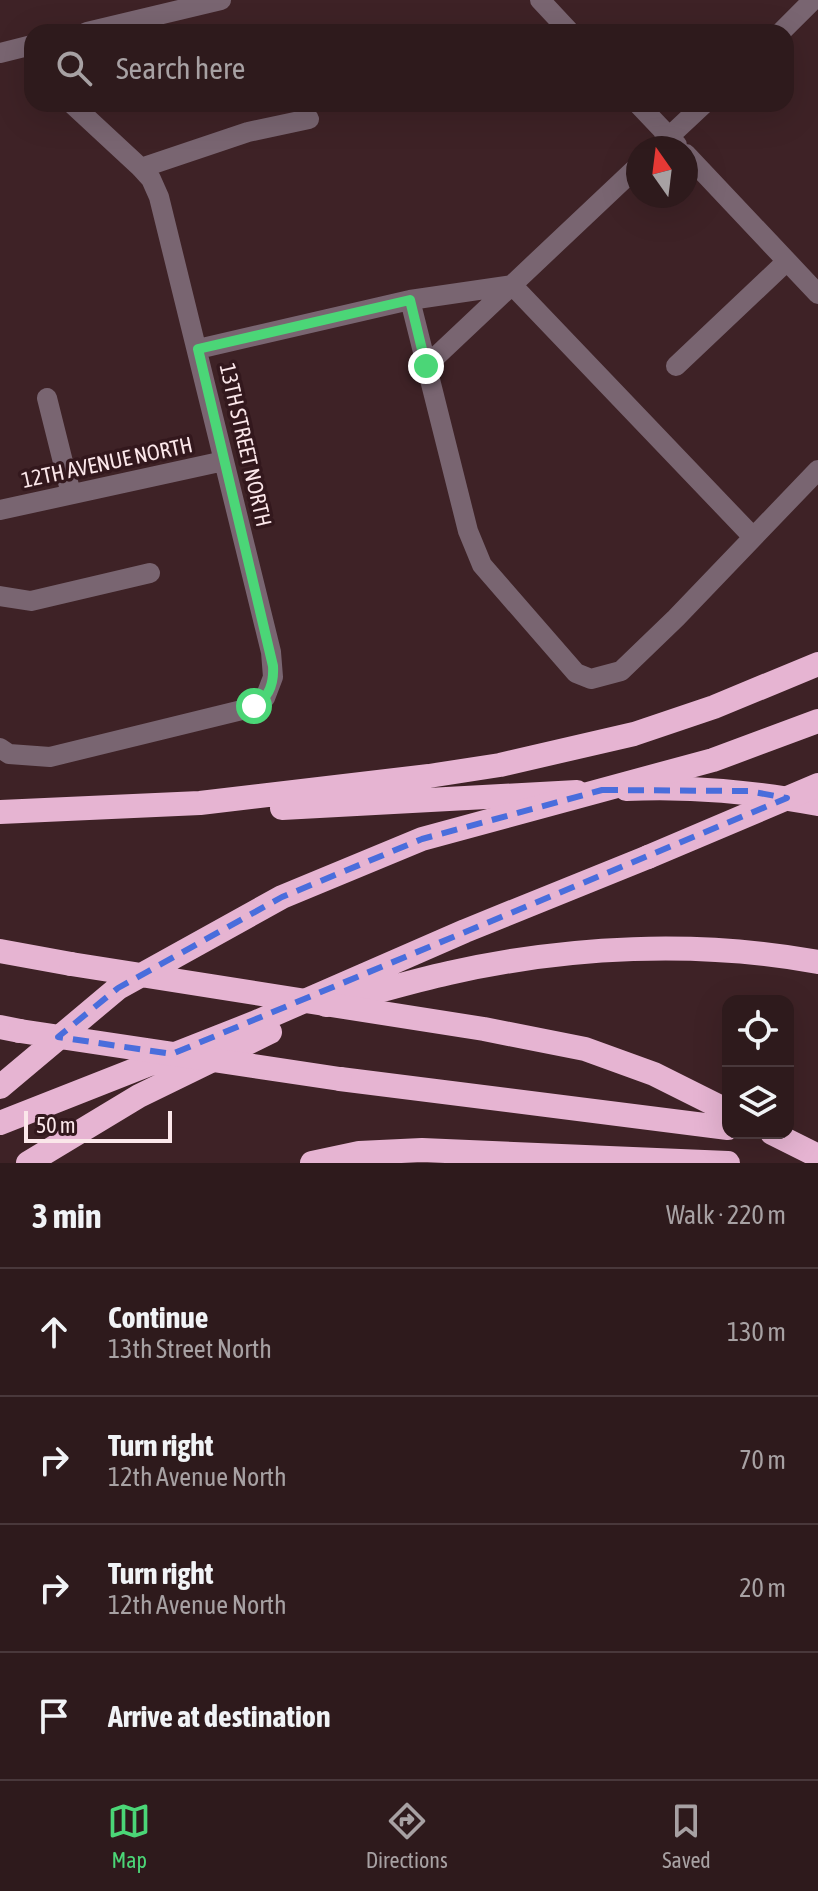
<!DOCTYPE html>
<meta charset="utf-8">
<style>
:root{--surface:#2e1a1c;--page:#362325;--text:#f1f3f6;--muted:#a7a1a3;--line:#49383b;--accent:#4bd677}
body{margin:0;font-family:"Asap Condensed",sans-serif;background:var(--page);color:var(--text)}
.controls{position:absolute;right:24px;bottom:24px;display:grid;overflow:hidden;border-radius:16px;box-shadow:0 8px 32px #0002}
.controls button{width:72px;height:72px;display:grid;place-items:center;padding:0;border:0;border-bottom:2px solid var(--line);background:var(--surface);color:var(--text);font:40px sans-serif}
.compass{position:absolute;left:626px;top:136px;width:72px;height:72px;border-radius:50%;background:var(--surface);box-shadow:0 8px 32px #0002;rotate:346deg}
.scale{position:absolute;left:24px;bottom:20px;width:148px;box-sizing:border-box;padding-left:8px;border:4px solid #fbe7ea;border-top:0;font-size:22px;line-height:28px;white-space:nowrap;color:#fbe7ea;-webkit-text-stroke:6px #33181d;paint-order:stroke}
.stop{position:absolute;width:24px;height:24px;margin:-18px;border:6px solid #4bd677;border-radius:50%;background:#fff}
.stop.end{background:#4bd677;border-color:#fff;box-shadow:0 2px 8px #0008}
.list{margin:0;padding:0;list-style:none}
h2{display:flex;justify-content:space-between;align-items:center;height:104px;margin:0;padding:0 32px;font-size:34px}
h2 small{font-size:26px;font-weight:400;color:var(--muted)}
.list li{display:grid;grid-template-columns:52px 1fr auto;gap:24px;align-items:center;box-sizing:border-box;height:128px;padding:0 32px;border-top:2px solid var(--line)}
.list b{display:block;font-size:30px;white-space:nowrap}
.list p{margin:0;font-size:26px;white-space:nowrap;color:var(--muted)}
.list em{font-size:26px;font-style:normal;color:var(--muted)}
.icon{flex:none;width:44px;height:44px;fill:none;stroke:currentColor;stroke-width:2;stroke-linecap:round;stroke-linejoin:round}
.map{position:relative;flex:none;width:818px;height:1163px;overflow:hidden}
.search{position:absolute;background:var(--surface);box-shadow:0 8px 32px #0002;left:24px;right:24px;top:24px;height:88px;display:flex;align-items:center;gap:20px;box-sizing:border-box;padding:0 28px;border-radius:24px;color:var(--muted);font-size:30px}
.sheet{height:616px;background:var(--surface)}
nav{display:flex;justify-content:space-around;align-items:center;box-sizing:border-box;height:112px;border-top:2px solid var(--line);background:var(--surface);font-size:22px;color:var(--muted)}
nav a{display:grid;justify-items:center;gap:4px}
nav .on{color:var(--accent)}
.map>svg:first-child{display:block}
.lines{fill:none;stroke-linecap:round;stroke-linejoin:round}
.minor{stroke:#796571;stroke-width:20}
.highway{stroke:#e6b4d2;stroke-width:24}
.highway-bridge{stroke:#e6b4d2;stroke-width:24}
.route{stroke:#4bd677;stroke-width:10}
.marked{fill:none;stroke:#496ddc;stroke-width:6;stroke-dasharray:16 10;stroke-linejoin:round}
.labels{text-anchor:middle;stroke-width:7;stroke-linejoin:round;paint-order:stroke}
.street-label{font-size:22px;fill:#fbe7ea;stroke:#33181d}
</style>
<div class="map">
<svg width="818" height="1163" viewBox="0 0 818 1163">
<rect width="100%" height="100%" fill="#3e2226"/>
<g class="lines">
<path class="minor" d="M540 0 570 32
M87 32 221 0
M781 32 813 0
M0 53 32 45
M638 104 677 145
M657 148 704 104
M686 154 818 294
M141 168 248 132 309 119
M410 300 468 531 482 565 576 673 591 679 621 671 676 618 818 470
M198 349 410 300 512 285 753 537
M426 366 638 166
M676 366 787 261
M47 398 71 494
M0 510 224 461
M0 596 31 601 150 573
M0 748 9 754 50 757 246 709 265 698 273 677 271 652 159 197 151 179 141 168 72 104"/>
<path class="highway" d="M626 789C694 786 751 792 818 804
M282 808 577 792
M0 812 200 803 429 776 500 765 634 734 714 707 818 664
M0 951 71 964
M326 1005C367 995 408 982 449 973 568 946 698 940 818 962
M0 1027 20 1031
M340 1079 728 1128
M0 1123 254 1023 465 931 648 857
M28 1163 139 1096 270 1032
M312 1163 359 1153 422 1150 728 1163"/>
<path class="highway-bridge" d="M648 857 818 785
M71 964 484 1029 585 1049 654 1074 728 1111
M20 1031 340 1079
M0 1087 118 988 282 897 422 839 713 760 818 721
M772 1133 818 1156"/>
</g>
<g class="lines">
<path class="route" d="M254 706C270 697 274 683 273 666L198 349 410 300 426 366"/>
</g>
<path class="marked" d="M602 790 748 791 787 798 172 1054 58 1037 118 988 282 897 422 839Z"/>
<g class="labels">
<g class="street-label">
<text transform="translate(246 445) rotate(77)" y="8">13TH STREET NORTH</text>
<text transform="translate(107 462) rotate(-12)" y="8">12TH AVENUE NORTH</text>
</g>
</g>
</svg>
<div class="controls">
<button><svg class="icon" aria-label="locate" viewBox="0 0 24 24"><circle cx="12" cy="12" r="6"/><path d="M12 2v4M12 18v4M2 12h4M18 12h4"/></svg></button>
<button><svg class="icon" aria-label="layers" viewBox="0 0 24 24"><path d="M12 4l9 5-9 5-9-5zM3 14l9 5 9-5"/></svg></button>
</div>
<svg class="compass" viewBox="-18 -18 36 36"><path d="M0-13l5 13h-10z" fill="#e53935"/><path d="M0 13l5-13h-10z" fill="#a7a1a3"/></svg>
<div class="scale">50 m</div>
<div class="stop" style="left:254px;top:706px"></div>
<div class="stop end" style="left:426px;top:366px"></div>
<div class="search"><svg class="icon" aria-label="search" viewBox="0 0 24 24"><circle cx="10" cy="10" r="6"/><path d="M15 15l6 6"/></svg>Search here</div>
</div>
<section class="sheet">
<h2>3 min<small>Walk · 220 m</small></h2>
<ul class="list">
<li><svg class="icon" aria-label="ahead" viewBox="0 0 24 24"><path d="M12 20V5M6 11l6-6 6 6"/></svg><div><b>Continue</b><p>13th Street North</p></div><em>130 m</em></li>
<li><svg class="icon" aria-label="right" viewBox="0 0 24 24"><path d="M7 20v-9h11M14 6l5 5-5 5"/></svg><div><b>Turn right</b><p>12th Avenue North</p></div><em>70 m</em></li>
<li><svg class="icon" aria-label="right" viewBox="0 0 24 24"><path d="M7 20v-9h11M14 6l5 5-5 5"/></svg><div><b>Turn right</b><p>12th Avenue North</p></div><em>20 m</em></li>
<li><svg class="icon" aria-label="arrive" viewBox="0 0 24 24"><path d="M6 21V4h12l-3 4 3 4H6"/></svg><div><b>Arrive at destination</b></div></li>
</ul>
</section>
<nav>
<a class="on"><svg class="icon" aria-label="map" viewBox="0 0 24 24"><path d="M3 6l6-2 6 2 6-2v14l-6 2-6-2-6 2zM9 4v14M15 6v14"/></svg>Map</a>
<a><svg class="icon" aria-label="directions" viewBox="0 0 24 24"><path d="M12 3l9 9-9 9-9-9zM9 14v-3h6M13 9l2 2-2 2"/></svg>Directions</a>
<a><svg class="icon" aria-label="saved" viewBox="0 0 24 24"><path d="M7 4h10v16l-5-4-5 4z"/></svg>Saved</a>
</nav>
